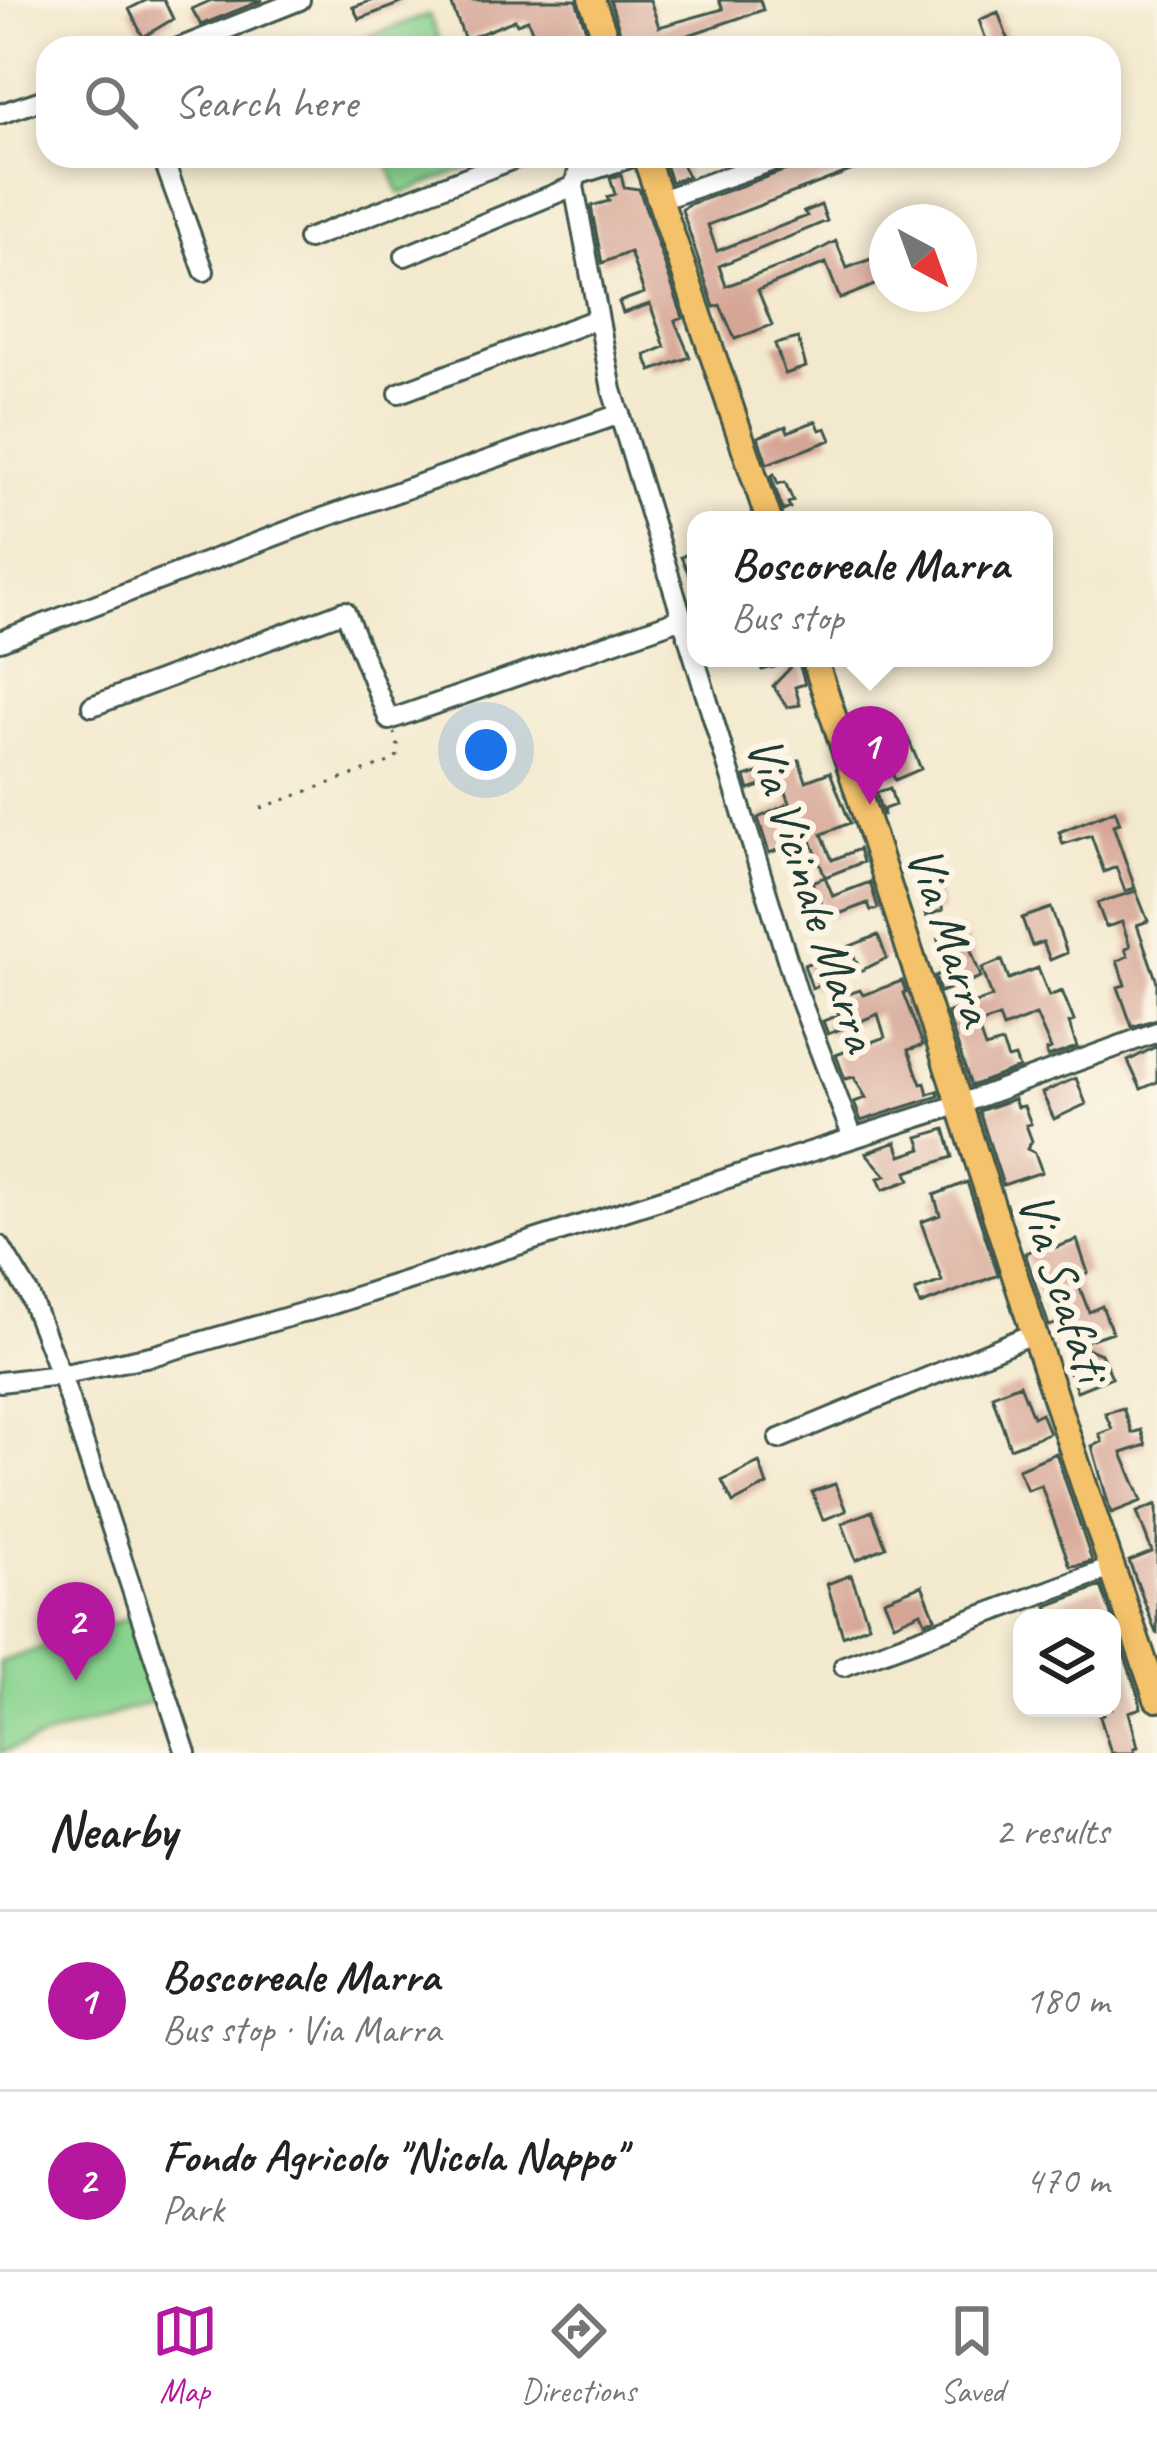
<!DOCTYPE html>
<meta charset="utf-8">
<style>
:root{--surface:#fff;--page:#f2f2f2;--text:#222;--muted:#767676;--line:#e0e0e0;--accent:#b5179e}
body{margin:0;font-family:Caveat,sans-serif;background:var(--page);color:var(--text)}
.controls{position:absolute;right:36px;bottom:36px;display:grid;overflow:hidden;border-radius:24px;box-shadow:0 6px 18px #0003}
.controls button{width:108px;height:108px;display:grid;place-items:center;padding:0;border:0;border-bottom:3px solid var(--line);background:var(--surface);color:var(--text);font:60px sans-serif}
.compass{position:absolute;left:869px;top:204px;width:108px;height:108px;border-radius:50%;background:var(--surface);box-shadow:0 6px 18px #0003;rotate:139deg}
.you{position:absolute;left:486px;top:750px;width:42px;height:42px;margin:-30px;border:9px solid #fff;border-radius:50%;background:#1a73e8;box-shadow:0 0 0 18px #1a73e833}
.badge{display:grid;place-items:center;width:78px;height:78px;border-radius:50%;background:var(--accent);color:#fff;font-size:39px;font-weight:700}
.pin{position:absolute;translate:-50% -99px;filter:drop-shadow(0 3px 6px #0008)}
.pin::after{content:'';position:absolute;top:63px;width:42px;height:36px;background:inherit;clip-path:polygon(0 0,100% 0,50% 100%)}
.popup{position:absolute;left:687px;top:511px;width:366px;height:156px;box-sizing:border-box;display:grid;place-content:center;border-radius:24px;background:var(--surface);filter:drop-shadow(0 3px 9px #0005);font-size:39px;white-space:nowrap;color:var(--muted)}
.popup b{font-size:45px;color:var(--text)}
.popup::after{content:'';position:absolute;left:50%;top:100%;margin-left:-24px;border:24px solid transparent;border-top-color:var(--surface)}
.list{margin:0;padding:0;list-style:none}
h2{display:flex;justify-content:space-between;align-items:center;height:156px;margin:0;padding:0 48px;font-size:51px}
h2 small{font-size:39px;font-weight:400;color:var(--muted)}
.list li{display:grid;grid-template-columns:78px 1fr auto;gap:36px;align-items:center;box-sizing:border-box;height:180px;padding:0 48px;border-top:3px solid var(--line)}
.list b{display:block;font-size:45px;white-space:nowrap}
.list p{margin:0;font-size:39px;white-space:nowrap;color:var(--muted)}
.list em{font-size:39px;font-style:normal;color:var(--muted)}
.icon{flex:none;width:66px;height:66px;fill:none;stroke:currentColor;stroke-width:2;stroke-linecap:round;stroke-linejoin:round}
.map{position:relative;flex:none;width:1157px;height:1753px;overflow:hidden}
.search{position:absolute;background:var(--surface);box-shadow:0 6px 18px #0003;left:36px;right:36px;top:36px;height:132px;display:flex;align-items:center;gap:30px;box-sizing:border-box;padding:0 42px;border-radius:36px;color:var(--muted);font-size:45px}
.sheet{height:516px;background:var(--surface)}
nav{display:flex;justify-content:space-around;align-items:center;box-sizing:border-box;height:168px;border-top:3px solid var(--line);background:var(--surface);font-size:33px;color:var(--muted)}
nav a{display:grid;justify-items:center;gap:6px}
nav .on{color:var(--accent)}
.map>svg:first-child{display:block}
.green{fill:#8ad490;stroke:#548862;stroke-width:3}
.building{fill:#d5a596}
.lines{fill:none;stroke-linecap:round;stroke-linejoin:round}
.minor-casing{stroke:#3f574b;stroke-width:24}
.major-casing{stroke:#3f574b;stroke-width:30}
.path{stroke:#3f574b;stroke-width:3;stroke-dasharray:3 9;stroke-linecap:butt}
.minor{stroke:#fff;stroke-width:18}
.major{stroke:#f4c26a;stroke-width:24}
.labels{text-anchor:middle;stroke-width:12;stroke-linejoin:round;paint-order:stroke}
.street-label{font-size:51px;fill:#1f3d34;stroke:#fcf5e5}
</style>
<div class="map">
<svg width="1157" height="1753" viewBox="0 0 1157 1753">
<rect width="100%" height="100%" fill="#fcf5e5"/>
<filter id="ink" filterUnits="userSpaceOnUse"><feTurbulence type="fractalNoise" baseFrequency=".00833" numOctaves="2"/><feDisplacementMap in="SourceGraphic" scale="24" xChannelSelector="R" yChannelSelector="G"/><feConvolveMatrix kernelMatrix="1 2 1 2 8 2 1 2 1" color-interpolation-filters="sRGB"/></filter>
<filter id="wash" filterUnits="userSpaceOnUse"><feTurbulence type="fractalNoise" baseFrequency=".004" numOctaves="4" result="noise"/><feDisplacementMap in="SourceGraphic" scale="48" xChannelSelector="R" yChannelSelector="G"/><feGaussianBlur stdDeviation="2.7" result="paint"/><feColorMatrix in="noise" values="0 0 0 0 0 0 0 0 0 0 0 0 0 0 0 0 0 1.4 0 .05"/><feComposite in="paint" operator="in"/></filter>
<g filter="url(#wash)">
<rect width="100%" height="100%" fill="#f3e9ce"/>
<path class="green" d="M429 15 442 48H348L346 44Z
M385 156H499L400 194Z
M131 1617 159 1699 0 1753V1662Z"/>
<g id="blocks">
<path class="building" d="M147 0H164L173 19 143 37 129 9Z
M212 0 216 1 263 0 201 25 192 9Z
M373 0H407V1L359 19 353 7Z
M450 0H576L592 48H538L528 20 517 24 515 20 465 40Z
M610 0H650L659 27 723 9 719 0H760L763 10 650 48H625Z
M998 12 1011 48H989L979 20Z
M826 156 887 157 708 225 717 251 807 216 804 212 821 205 827 221 719 266 726 286 804 258 836 241 847 268 887 253V280L840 299 826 263 758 290 772 325 735 339 720 305 714 307 682 210 687 205Z
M679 159 688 176 671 182 665 164Z
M621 175 624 187 639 189 683 318 675 321 690 357 651 371 645 355 665 347 650 304 623 313 619 302 644 293 630 252 602 263 591 206 609 201 607 197 615 194 610 178Z
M798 338 806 367 785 374 775 344Z
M816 421 820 430 826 428 831 440 767 464 758 437 786 426 788 432Z
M774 474 778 484 785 482 793 501 788 503 790 508 783 511 771 476Z
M696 550V590L681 557Z
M758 658H794L795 662 762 670Z
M798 660 805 684 795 687 800 705 787 707 773 686Z
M908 738 921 769 895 780 883 749Z
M799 760 806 781 830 772 850 823 822 834 832 860 859 849 863 862 825 877 810 838 769 853 758 818 790 803 781 779 749 790 745 777Z
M890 788 895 805 884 809 883 816 876 793Z
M1115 810 1120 823 1113 825 1135 888 1125 891 1116 867 1104 872 1091 835 1063 844 1059 832Z
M825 877 833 896 870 882 878 908 871 911 868 903 828 918 812 882Z
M933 881 943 910 926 916 915 887Z
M1136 891 1148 921 1137 925 1157 982V1019L1132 1027 1118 987 1125 985 1117 961 1128 956 1125 949 1130 946 1122 922 1106 927 1097 903Z
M1051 908 1067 953 1050 960 1043 942 1032 946 1022 918Z
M963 929 981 977 940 992 935 976 942 973 938 939Z
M878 935 887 958 860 971 850 946Z
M830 955 838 976 812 988 804 965Z
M1002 960 1009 979 1038 968 1049 996 1062 991 1074 1021 1069 1023 1077 1047 1048 1057 1046 1051 1051 1049 1036 1015 1003 1028 999 1017 977 1025 985 1048 1002 1043 1008 1059 1015 1057 1019 1068 971 1086 947 1013 992 997 982 968Z
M902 981 906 992 903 993 923 1045 908 1050 921 1084 925 1083 928 1094 938 1091 939 1096 861 1121 854 1102 866 1098 854 1077 845 1079 836 1055 885 1037 878 1014 828 1034 823 1021 839 1015 834 999 860 990 863 995Z
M1157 1046V1082L1141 1089 1128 1061Z
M1076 1078 1086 1104 1054 1119 1042 1093Z
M1014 1099 1017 1107 1024 1106 1031 1124 1026 1125 1032 1141 1027 1149 1035 1153 1042 1172 1003 1185 979 1111Z
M945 1129 953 1157 907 1172 910 1180 883 1190 878 1178 886 1176 866 1153 896 1142 901 1156 922 1149 918 1137Z
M967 1182 998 1275 920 1305 915 1291 942 1281 921 1222 940 1215 934 1195Z
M1077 1240 1088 1273 1076 1278 1089 1312 1102 1306 1112 1332 1077 1344 1101 1354 1112 1377 1077 1391 1066 1365 1082 1359 1067 1321 1049 1326 1025 1253 1037 1248 1045 1251Z
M1020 1384 1033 1417 1041 1413 1049 1433 1010 1448 992 1395Z
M1123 1408 1132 1433 1141 1430 1146 1445 1122 1453 1142 1501 1111 1513 1092 1446 1102 1442 1099 1434 1112 1429 1105 1413Z
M1056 1453 1092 1561 1080 1565 1070 1566 1041 1485 1027 1490 1018 1469Z
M759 1462 767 1485 733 1503 722 1481Z
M835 1484 846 1511 823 1520 812 1492Z
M1157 1504V1633H1156L1129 1561 1152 1552 1137 1512Z
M872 1511 886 1547 856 1560 842 1523Z
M851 1575 869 1625 843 1636 827 1584Z
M922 1585 935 1618 925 1622 921 1612 894 1624 884 1600Z
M1101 1586 1112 1618H1053L1047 1606Z
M1112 1619 1139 1698 1141 1708 1129 1712 1138 1747 1134 1748 1135 1753H1111L1100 1717 1104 1715 1101 1708H1112Z"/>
</g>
</g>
<g filter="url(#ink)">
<use href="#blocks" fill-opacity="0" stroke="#3f574b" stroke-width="3"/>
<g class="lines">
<defs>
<path id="minor" d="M179 48 300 0
M0 114 48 98
M162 156 204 271
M636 156 577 175 574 186 612 390 797 991 853 1138
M663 199 787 156
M308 239 521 156
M405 256 574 186
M399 393 597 319
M0 641 314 521 620 414
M92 706 345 611 389 720 683 618
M0 1246 29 1294 64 1384 186 1753
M0 1382 60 1375 155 1355 333 1304 960 1104 1157 1032
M779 1439 1032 1334
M844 1666 1111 1568"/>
<path id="major" d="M592 0 609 48
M645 156 769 520
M814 658C929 1005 1037 1354 1157 1699"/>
</defs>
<use href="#minor" class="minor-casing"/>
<use href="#major" class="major-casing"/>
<path class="path" d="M261 808 389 762 397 756 399 749 394 733"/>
<use href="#minor" class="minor"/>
<use href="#major" class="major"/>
</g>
</g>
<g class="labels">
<g class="street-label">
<text transform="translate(814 893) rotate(72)" y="18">Via Vicinale Marra</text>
<text transform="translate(952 935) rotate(72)" y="18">Via Marra</text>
<text transform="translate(1065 1286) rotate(72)" y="18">Via Scafati</text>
</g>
</g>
</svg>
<div class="controls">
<button><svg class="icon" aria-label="layers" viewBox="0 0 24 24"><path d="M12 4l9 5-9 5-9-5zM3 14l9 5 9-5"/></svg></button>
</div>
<svg class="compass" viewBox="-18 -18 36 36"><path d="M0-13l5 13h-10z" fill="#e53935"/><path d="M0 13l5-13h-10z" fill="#767676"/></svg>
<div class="you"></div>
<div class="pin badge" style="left:870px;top:805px">1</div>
<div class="popup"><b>Boscoreale Marra</b>Bus stop</div>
<div class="pin badge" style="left:76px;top:1681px">2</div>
<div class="search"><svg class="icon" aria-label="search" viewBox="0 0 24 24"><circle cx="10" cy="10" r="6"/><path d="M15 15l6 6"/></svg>Search here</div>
</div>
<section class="sheet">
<h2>Nearby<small>2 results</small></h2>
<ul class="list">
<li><span class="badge">1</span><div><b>Boscoreale Marra</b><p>Bus stop · Via Marra</p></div><em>180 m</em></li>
<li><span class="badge">2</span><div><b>Fondo Agricolo &quot;Nicola Nappo&quot;</b><p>Park</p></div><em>470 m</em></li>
</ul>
</section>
<nav>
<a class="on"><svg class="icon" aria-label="map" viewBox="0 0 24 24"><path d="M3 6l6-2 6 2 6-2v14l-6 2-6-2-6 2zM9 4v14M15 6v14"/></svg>Map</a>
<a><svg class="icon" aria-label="directions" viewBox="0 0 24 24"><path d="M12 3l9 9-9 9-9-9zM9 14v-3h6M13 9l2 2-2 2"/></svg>Directions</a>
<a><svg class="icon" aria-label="saved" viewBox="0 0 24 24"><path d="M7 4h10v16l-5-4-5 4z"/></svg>Saved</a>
</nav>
